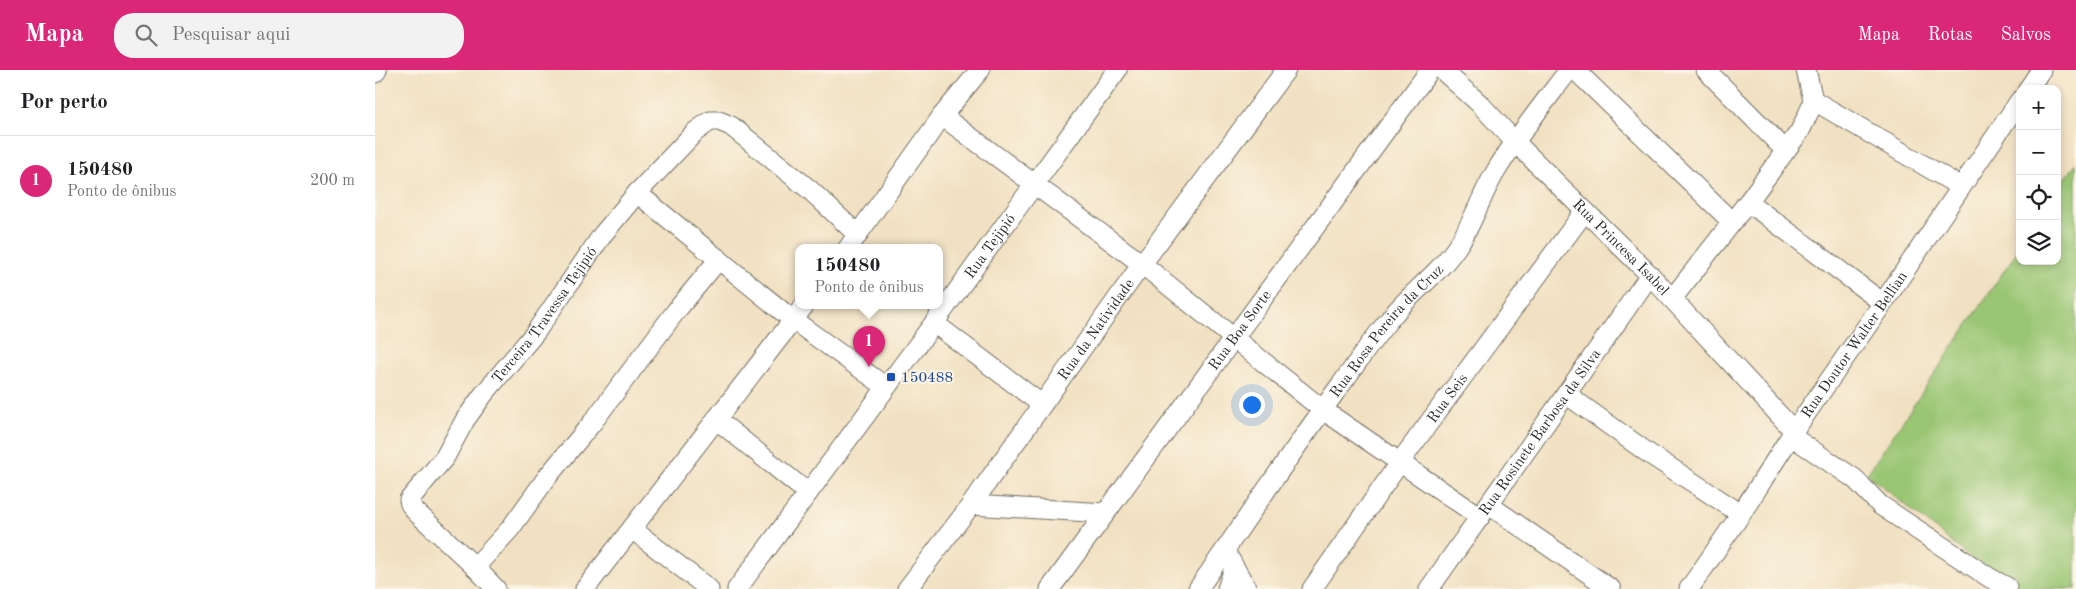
<!DOCTYPE html>
<html lang="pt">
<meta charset="utf-8">
<style>
:root{--surface:#fff;--page:#f2f2f2;--text:#202124;--muted:#757577;--line:#e0e0e0;--accent:#db2777}
body{margin:0;font-family:"Old Standard TT",serif;background:var(--page);color:var(--text)}
.controls{position:absolute;right:15px;top:15px;display:grid;overflow:hidden;border-radius:10px;box-shadow:0 2px 8px #0003}
.controls button{width:45px;height:45px;display:grid;place-items:center;padding:0;border:0;border-bottom:1px solid var(--line);background:var(--surface);color:var(--text);font:25px sans-serif}
.you{position:absolute;left:876px;top:334px;width:18px;height:18px;margin:-12px;border:4px solid #fff;border-radius:50%;background:#1a73e8;box-shadow:0 0 0 8px #1a73e833}
.badge{display:grid;place-items:center;width:32px;height:32px;border-radius:50%;background:var(--accent);color:#fff;font-size:16px;font-weight:700}
.pin{position:absolute;translate:-50% -41px;filter:drop-shadow(0 1px 2px #0008)}
.pin::after{content:'';position:absolute;top:26px;width:18px;height:15px;background:inherit;clip-path:polygon(0 0,100% 0,50% 100%)}
.popup{position:absolute;left:420px;top:174px;width:148px;height:65px;box-sizing:border-box;display:grid;place-content:center;border-radius:10px;background:var(--surface);filter:drop-shadow(0 1px 4px #0005);font-size:16px;white-space:nowrap;color:var(--muted)}
.popup b{font-size:19px;color:var(--text)}
.popup::after{content:'';position:absolute;left:50%;top:100%;margin-left:-10px;border:10px solid transparent;border-top-color:var(--surface)}
.list{margin:0;padding:0;list-style:none}
h2{display:flex;justify-content:space-between;align-items:center;height:65px;margin:0;padding:0 20px;font-size:21px}
h2 small{font-size:16px;font-weight:400;color:var(--muted)}
.list li{display:grid;grid-template-columns:32px 1fr auto;gap:15px;align-items:center;box-sizing:border-box;height:90px;padding:0 20px;border-top:1px solid var(--line)}
.list b{display:block;font-size:19px;white-space:nowrap}
.list p{margin:0;font-size:16px;white-space:nowrap;color:var(--muted)}
.list em{font-size:16px;font-style:normal;color:var(--muted)}
.icon{flex:none;width:28px;height:28px;fill:none;stroke:currentColor;stroke-width:2;stroke-linecap:round;stroke-linejoin:round}
.map{position:relative;flex:none;width:1701px;height:519px;overflow:hidden}
header{display:flex;align-items:center;gap:30px;box-sizing:border-box;height:70px;padding:0 25px;background:var(--accent);color:#fff}
header strong{font-size:24px}
nav{display:flex;gap:28px;margin-inline-start:auto;font-size:18px}
.search{width:350px;height:45px;background:var(--page);display:flex;align-items:center;gap:12px;box-sizing:border-box;padding:0 18px;border-radius:20px;color:var(--muted);font-size:19px}
main{display:flex}
aside{flex:1;background:var(--surface)}
.map>svg:first-child{display:block}
.green{fill:#9ac673;stroke:#62784f}
.lines{fill:none;stroke-linecap:round;stroke-linejoin:round}
.minor-casing{stroke:#706b60;stroke-width:21}
.minor{stroke:#fff;stroke-width:19}
.transit-dot{fill:#1a4fb4;stroke:#fcf5e5;stroke-width:2}
.labels{text-anchor:middle;stroke-width:4;stroke-linejoin:round;paint-order:stroke}
.street-label{font-size:15px;fill:#2b2b2b;stroke:#fcf5e5}
.transit-label{font-size:15px;fill:#164399;stroke:#fcf5e5;text-anchor:start}
</style>
<header>
<strong>Mapa</strong>
<div class="search"><svg class="icon" aria-label="search" viewBox="0 0 24 24"><circle cx="10" cy="10" r="6"/><path d="M15 15l6 6"/></svg>Pesquisar aqui</div>
<nav><a>Mapa</a><a>Rotas</a><a>Salvos</a></nav>
</header>
<main>
<aside>
<h2>Por perto<small></small></h2>
<ul class="list">
<li><span class="badge">1</span><div><b>150480</b><p>Ponto de ônibus</p></div><em>200 m</em></li>
</ul>
</aside>
<div class="map">
<svg width="1701" height="519" viewBox="0 0 1701 519">
<rect width="100%" height="100%" fill="#fcf5e5"/>
<filter id="ink" filterUnits="userSpaceOnUse"><feTurbulence type="fractalNoise" baseFrequency=".02" numOctaves="2"/><feDisplacementMap in="SourceGraphic" scale="10" xChannelSelector="R" yChannelSelector="G"/><feConvolveMatrix kernelMatrix="1 2 1 2 8 2 1 2 1" color-interpolation-filters="sRGB"/></filter>
<filter id="wash" filterUnits="userSpaceOnUse"><feTurbulence type="fractalNoise" baseFrequency=".0096" numOctaves="4" result="noise"/><feDisplacementMap in="SourceGraphic" scale="20" xChannelSelector="R" yChannelSelector="G"/><feGaussianBlur stdDeviation="1.12" result="paint"/><feColorMatrix in="noise" values="0 0 0 0 0 0 0 0 0 0 0 0 0 0 0 0 0 1.4 0 .05"/><feComposite in="paint" operator="in"/></filter>
<g filter="url(#wash)">
<rect width="100%" height="100%" fill="#f1e1c2"/>
<path class="green" d="M1701 93V519H1634L1492 404 1645 177V191H1682V121Z"/>
</g>
<g filter="url(#ink)">
<g class="lines">
<defs>
<g id="minor">
<path id="s1" d="M1067 0 1105 34 1140 72 1275 205 1419 361"/>
<path d="M1200 0 1357 152"/>
<path d="M1331 0 1409 79"/>
<path d="M0 3 2 0"/>
<path d="M1653 19 1666 0"/>
<path d="M1438 30 1586 117"/>
<path d="M567 46 767 194 948 340 1105 447"/>
<path d="M262 123 418 250 511 317"/>
<path d="M1373 132 1508 233"/>
<path d="M473 178 567 46 605 0"/>
<path d="M1297 229 1373 132 1425 61 1434 42 1438 30 1431 0"/>
<path d="M559 253 666 334"/>
<path d="M1191 324 1273 383 1366 444"/>
<path d="M341 349 433 423"/>
<path d="M1416 366 1480 409 1505 435 1615 508 1632 517"/>
<path d="M596 435 731 443"/>
<path d="M1114 435 1236 519"/>
<path d="M257 459 334 519"/>
<path d="M850 481 872 519"/>
<path d="M100 497 135 459 173 406 217 353 301 241 344 189"/>
<path id="s2" d="M121 519 100 497 40 441 35 434 34 430 70 387 90 350 108 325 160 263 228 164 262 123 320 62 335 51H344L356 56 435 120 483 165"/>
<path d="M210 519 429 236"/>
<path id="s3" d="M362 519 559 253 742 0"/>
<path id="s4" d="M532 519 596 435 767 194 911 0"/>
<path id="s5" d="M675 519 1055 0"/>
<path id="s6" d="M823 519C870 451 916 383 964 317 981 295 996 271 1014 250 1035 223 1064 204 1083 175 1099 152 1106 125 1121 101 1142 66 1169 33 1194 0"/>
<path d="M852 519 859 498"/>
<path id="s7" d="M937 519 1025 392 1210 141"/>
<path id="s8" d="M1054 519 1275 205"/>
<path id="s9" d="M1314 519 1366 444 1419 361 1508 233 1645 30"/>
</g>
</defs>
<use href="#minor" class="minor-casing"/>
<use href="#minor" class="minor"/>
</g>
</g>
<rect class="transit-dot" x="511" y="302" width="10" height="10" rx="2.5"/>
<g class="labels">
<g class="street-label">
<text dy="5" stroke="none"><textPath href="#s3" startOffset="426">Rua Tejipió</textPath></text>
<text dy="5" stroke="none"><textPath href="#s1" startOffset="252">Rua Princesa Isabel</textPath></text>
<text dy="5" stroke="none"><textPath href="#s2" startOffset="355">Terceira Travessa Tejipió</textPath></text>
<text dy="5" stroke="none"><textPath href="#s4" startOffset="321">Rua da Natividade</textPath></text>
<text dy="5" stroke="none"><textPath href="#s5" startOffset="321">Rua Boa Sorte</textPath></text>
<text dy="5" stroke="none"><textPath href="#s6" startOffset="320">Rua Rosa Pereira da Cruz</textPath></text>
<text dy="5" stroke="none"><textPath href="#s9" startOffset="295">Rua Doutor Walter Bellian</textPath></text>
<text dy="5" stroke="none"><textPath href="#s7" startOffset="234">Rua Seis</textPath></text>
<text dy="5" stroke="none"><textPath href="#s8" startOffset="192">Rua Rosinete Barbosa da Silva</textPath></text>
</g>
<g class="transit-label">
<text x="526" y="312">150488</text>
</g>
</g>
</svg>
<div class="controls">
<button>+</button>
<button>−</button>
<button><svg class="icon" aria-label="locate" viewBox="0 0 24 24"><circle cx="12" cy="12" r="6"/><path d="M12 2v4M12 18v4M2 12h4M18 12h4"/></svg></button>
<button><svg class="icon" aria-label="layers" viewBox="0 0 24 24"><path d="M12 4l9 5-9 5-9-5zM3 14l9 5 9-5"/></svg></button>
</div>
<div class="you"></div>
<div class="pin badge" style="left:494px;top:297px">1</div>
<div class="popup"><b>150480</b>Ponto de ônibus</div>
</div>
</main>
